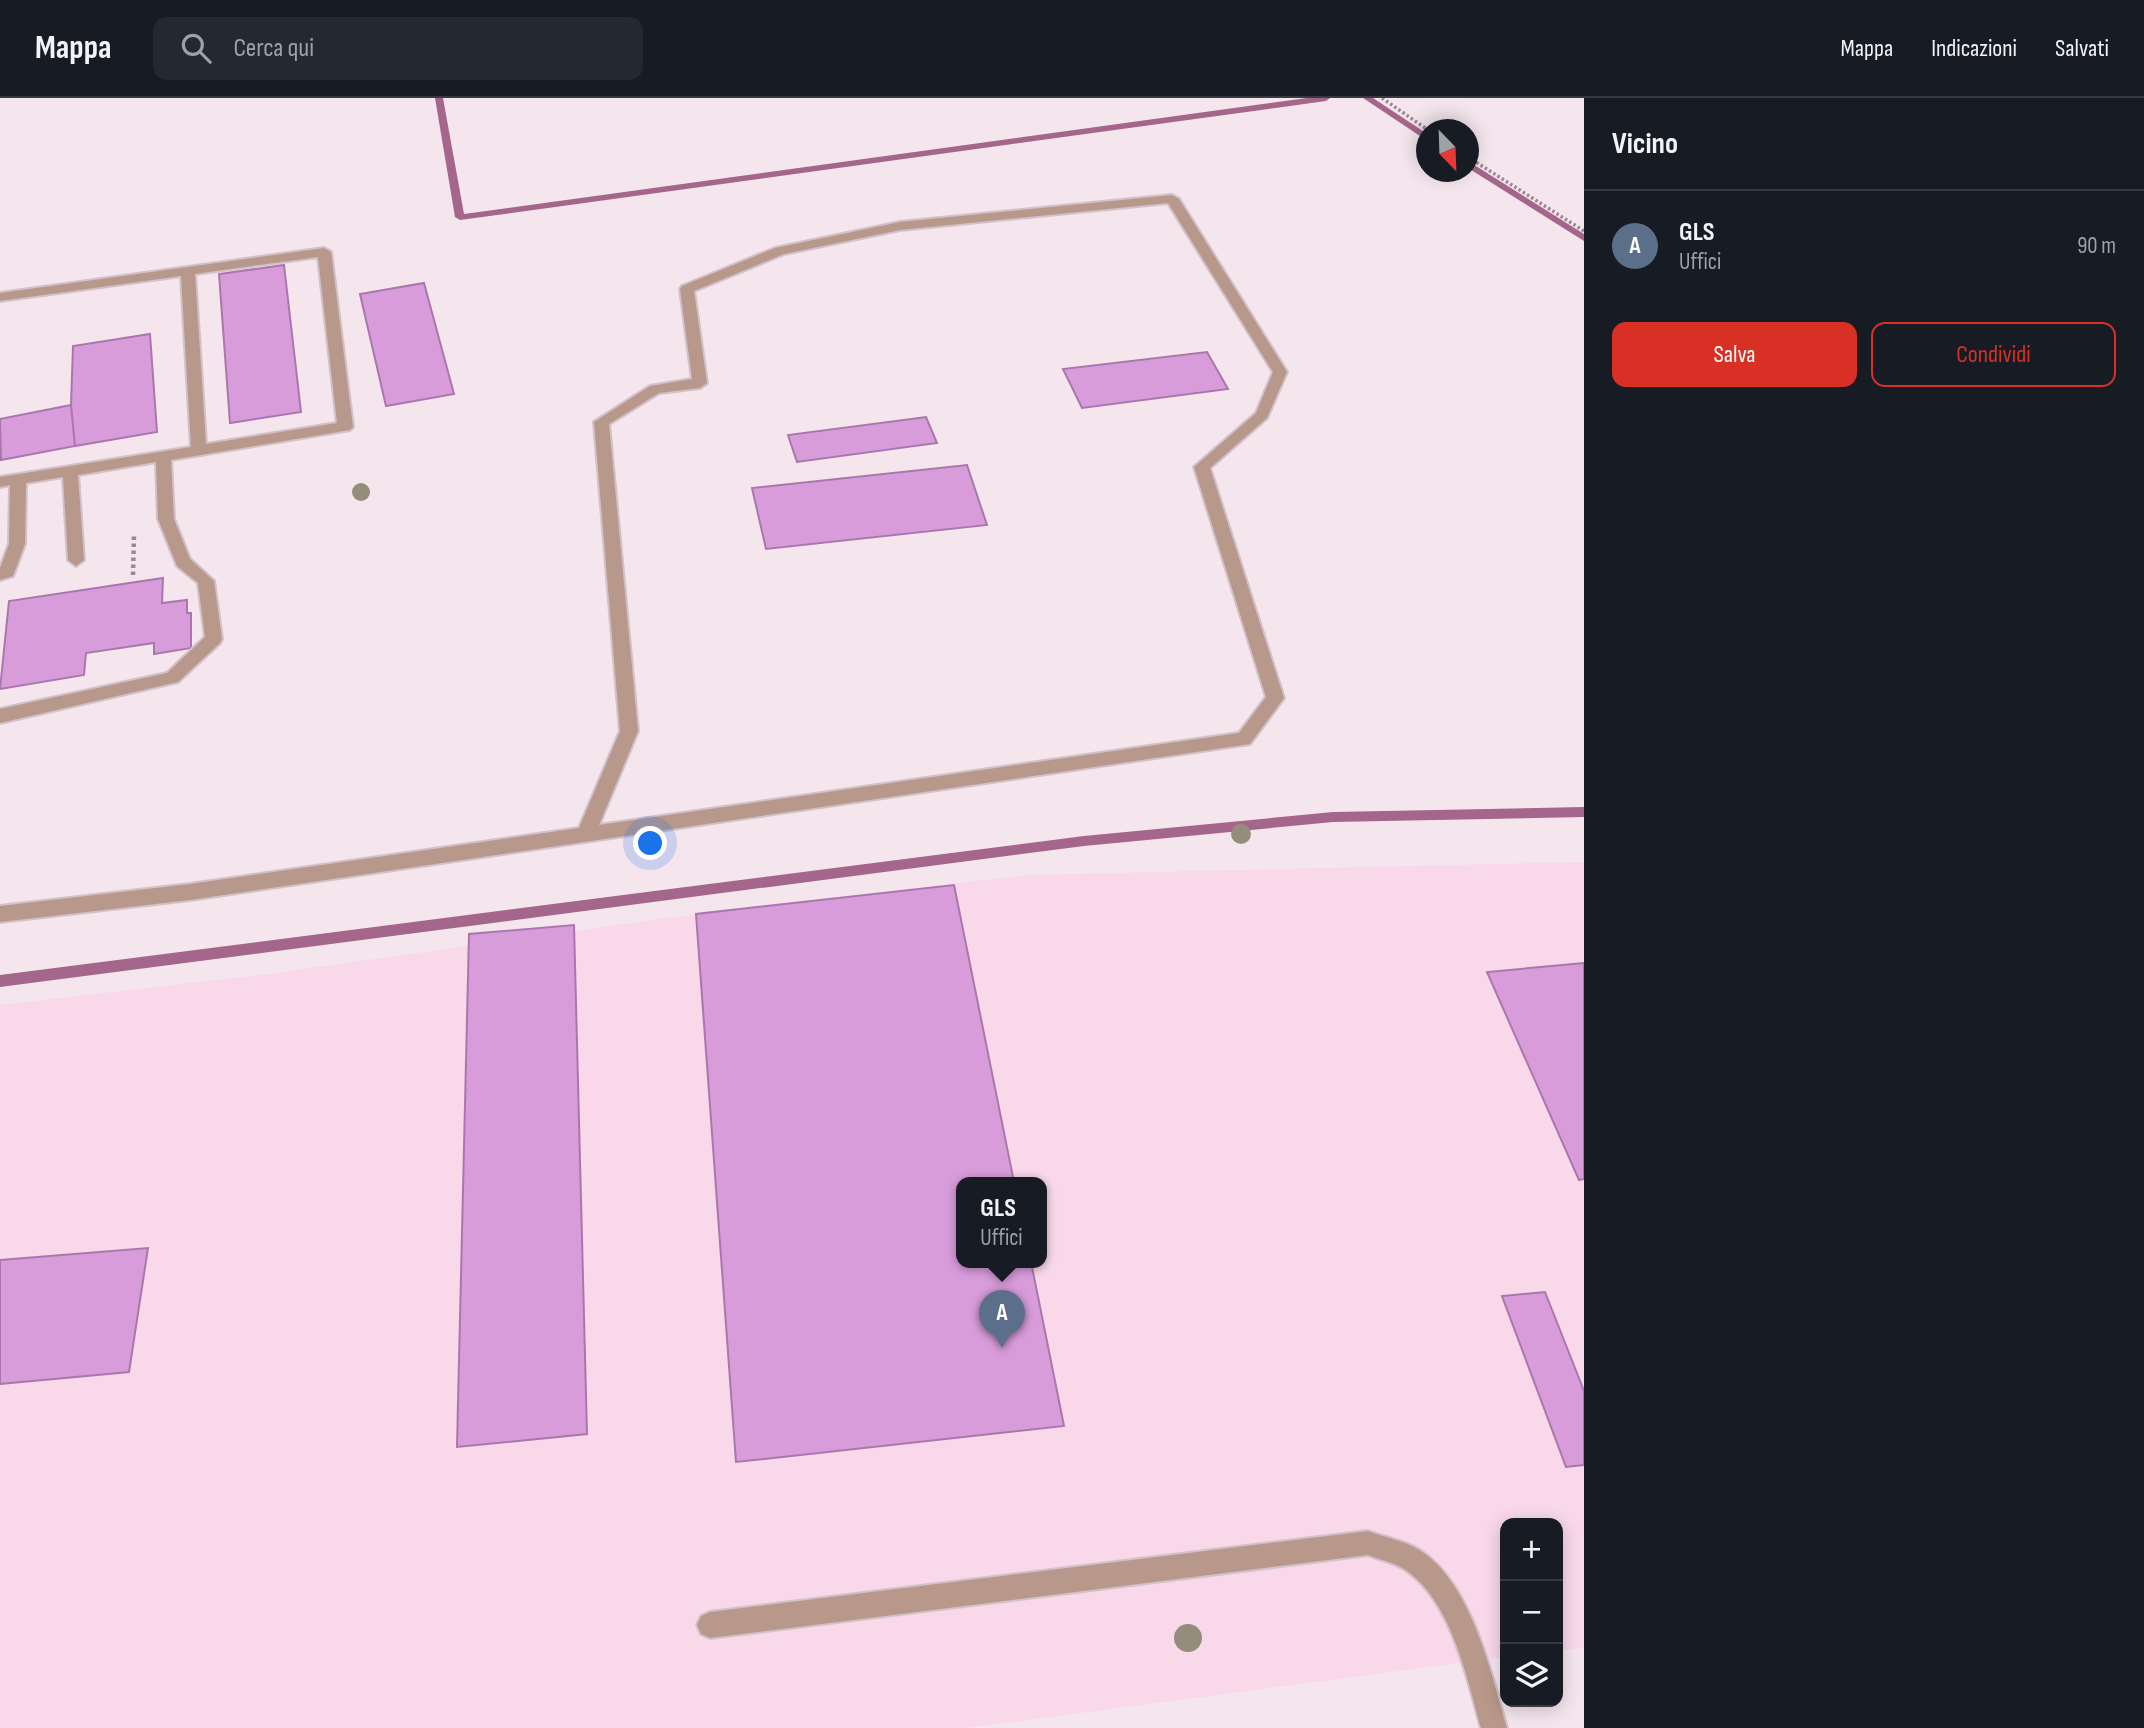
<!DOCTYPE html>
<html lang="it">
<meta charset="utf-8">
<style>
:root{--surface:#171b24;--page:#242831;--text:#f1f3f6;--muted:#9ea1a6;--line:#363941;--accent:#d93025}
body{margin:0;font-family:"Sofia Sans Condensed",sans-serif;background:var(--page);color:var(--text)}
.controls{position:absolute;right:21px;bottom:21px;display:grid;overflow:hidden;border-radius:14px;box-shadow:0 4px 18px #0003}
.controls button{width:63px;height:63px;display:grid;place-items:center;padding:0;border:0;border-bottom:2px solid var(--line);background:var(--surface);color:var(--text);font:35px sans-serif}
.compass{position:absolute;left:1416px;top:21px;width:63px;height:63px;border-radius:50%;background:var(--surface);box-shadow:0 4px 18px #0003;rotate:157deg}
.you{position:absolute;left:651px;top:746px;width:24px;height:24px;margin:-18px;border:5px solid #fff;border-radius:50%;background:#1a73e8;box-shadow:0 0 0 10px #1a73e833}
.badge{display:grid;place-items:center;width:46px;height:46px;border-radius:50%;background:var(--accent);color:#fff;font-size:23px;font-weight:700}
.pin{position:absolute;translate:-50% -58px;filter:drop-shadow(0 2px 4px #0008)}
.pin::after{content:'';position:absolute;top:37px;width:24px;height:21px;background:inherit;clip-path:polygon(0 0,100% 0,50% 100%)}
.popup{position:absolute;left:956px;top:1079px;width:91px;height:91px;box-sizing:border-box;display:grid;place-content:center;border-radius:14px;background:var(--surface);filter:drop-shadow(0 2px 5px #0005);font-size:23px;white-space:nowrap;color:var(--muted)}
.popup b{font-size:26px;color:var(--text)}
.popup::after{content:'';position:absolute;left:50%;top:100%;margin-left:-14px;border:14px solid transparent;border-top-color:var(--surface)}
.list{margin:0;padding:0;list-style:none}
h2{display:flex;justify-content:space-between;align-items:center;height:91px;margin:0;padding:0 28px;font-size:30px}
h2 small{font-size:23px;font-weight:400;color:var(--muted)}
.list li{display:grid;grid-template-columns:46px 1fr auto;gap:21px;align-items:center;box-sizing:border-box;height:112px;padding:0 28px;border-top:2px solid var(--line)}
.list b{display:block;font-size:26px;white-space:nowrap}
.list p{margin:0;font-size:23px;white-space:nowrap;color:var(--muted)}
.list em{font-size:23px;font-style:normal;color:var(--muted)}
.actions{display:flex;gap:14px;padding:21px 28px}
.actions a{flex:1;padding:16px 0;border:2px solid var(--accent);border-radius:14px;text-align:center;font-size:24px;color:var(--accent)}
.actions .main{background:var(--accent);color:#fff}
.icon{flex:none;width:38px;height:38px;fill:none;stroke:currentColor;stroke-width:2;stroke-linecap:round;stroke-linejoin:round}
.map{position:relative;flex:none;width:1584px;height:1630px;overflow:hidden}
header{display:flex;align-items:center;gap:42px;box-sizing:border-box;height:98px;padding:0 35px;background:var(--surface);border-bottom:2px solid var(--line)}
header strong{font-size:33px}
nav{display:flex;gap:38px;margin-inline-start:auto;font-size:24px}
.search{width:490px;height:63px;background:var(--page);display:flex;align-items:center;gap:18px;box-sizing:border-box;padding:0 24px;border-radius:14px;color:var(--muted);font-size:26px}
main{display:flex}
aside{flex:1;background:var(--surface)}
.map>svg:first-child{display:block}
.built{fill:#f8d8e9;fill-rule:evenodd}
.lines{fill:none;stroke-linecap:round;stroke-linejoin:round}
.stream{fill:#a4668a;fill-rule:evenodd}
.building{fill:#d89cdb;stroke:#aa77ad;stroke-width:2}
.service-casing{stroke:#d2c1ca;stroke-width:4}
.path-far1{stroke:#9b8692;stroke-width:3.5;stroke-dasharray:2.5 2.5;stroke-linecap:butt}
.path{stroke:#9b8692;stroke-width:4.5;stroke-dasharray:3.5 3.5;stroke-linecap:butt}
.service{fill:#b8988a;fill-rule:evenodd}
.tree{fill:#958d7c}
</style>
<header>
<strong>Mappa</strong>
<div class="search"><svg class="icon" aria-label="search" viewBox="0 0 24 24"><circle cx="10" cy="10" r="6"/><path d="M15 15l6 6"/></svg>Cerca qui</div>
<nav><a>Mappa</a><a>Indicazioni</a><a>Salvati</a></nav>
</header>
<main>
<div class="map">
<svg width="1584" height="1630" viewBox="0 0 1584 1630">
<rect width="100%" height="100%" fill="#f5e6ee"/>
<path class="built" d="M1584 764V1550L1558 1553V1425H1505V1559L966 1630H0V907L261 877 696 816 1026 777ZM962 1084H1042V1164H962Z"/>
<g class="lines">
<path class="stream" d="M435 0H443L464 116 1307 0H1330L1326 3 460 122 455 119Z
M1363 0H1373L1426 35V42Z
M1468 63 1584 136V143L1468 70Z
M1584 709V719L1333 724 1084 748 0 889V877L1084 738 1333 714Z"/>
</g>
<path class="building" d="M284 167 301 314 230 325 219 176Z
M424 185 454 296 386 308 360 196Z
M150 236 157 334 75 348 71 307 73 248Z
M1207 254 1228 291 1082 310 1063 271Z
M71 307 75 348 1 362 0 321Z
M926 319 937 345 797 364 788 337Z
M967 367 987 427 766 451 752 390Z
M163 480 162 505 187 502V515H191V550L154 556V545L86 555 84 577 0 591 9 503Z
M954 787 1014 1084H962V1164H1031L1064 1328 736 1364 696 816Z
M574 827 587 1336 457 1349 469 836Z
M1584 865V1081L1579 1082 1487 874Z
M148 1150 129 1274 0 1286V1162Z
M1545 1194 1584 1293V1367L1566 1369 1502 1198Z"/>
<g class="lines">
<defs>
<path id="service" d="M1172 97 1179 101 1287 274 1267 320 1210 370 1284 600 1250 646 190 802 0 824V808L190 786 579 730 620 633 594 324 650 288 692 281 680 191 682 188 775 150 900 124ZM1168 105 1273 274 1256 315 1194 369 1266 599 1239 635 599 727 638 633 609 326 659 295 700 290 707 285 694 193 784 156 900 132Z
M324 150 331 154 353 329 350 332 171 362 174 421 190 461 214 483 222 541 220 545 178 584 0 625V611L167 575 205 539 198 485 177 468 158 421 156 364 78 377 84 462 76 468 68 462 63 379 26 385 25 446 13 478 0 482V470L9 446 10 387 0 389V379L191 349 181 178 0 203V195ZM318 159 337 325 206 346 195 176Z
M1368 1433C1386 1440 1408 1443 1424 1455 1473 1491 1491 1575 1507 1630H1481C1467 1580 1451 1501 1404 1471 1393 1464 1380 1462 1368 1457L710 1540 701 1536 697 1527 701 1518 710 1514Z"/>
</defs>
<use href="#service" class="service-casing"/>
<path class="path-far1" d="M1382 0 1428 32
M1468 59 1584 133"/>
<path class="path" d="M133 477 134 436"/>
<use href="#service" class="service"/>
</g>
<g class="tree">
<circle cx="361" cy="394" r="9"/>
<circle cx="1241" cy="736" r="10"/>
<circle cx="1188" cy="1540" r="14"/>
</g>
</svg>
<div class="controls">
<button>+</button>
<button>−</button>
<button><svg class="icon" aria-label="layers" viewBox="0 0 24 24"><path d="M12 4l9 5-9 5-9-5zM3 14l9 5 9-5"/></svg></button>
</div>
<svg class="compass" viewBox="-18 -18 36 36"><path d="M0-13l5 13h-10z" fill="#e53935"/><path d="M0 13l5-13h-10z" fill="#9ea1a6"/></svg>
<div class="you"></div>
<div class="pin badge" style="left:1002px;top:1250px;background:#5c6f8a">A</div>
<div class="popup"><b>GLS</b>Uffici</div>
</div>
<aside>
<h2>Vicino<small></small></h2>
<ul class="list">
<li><span class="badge" style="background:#5c6f8a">A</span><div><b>GLS</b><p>Uffici</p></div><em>90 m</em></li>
</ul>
<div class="actions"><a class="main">Salva</a><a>Condividi</a></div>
</aside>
</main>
